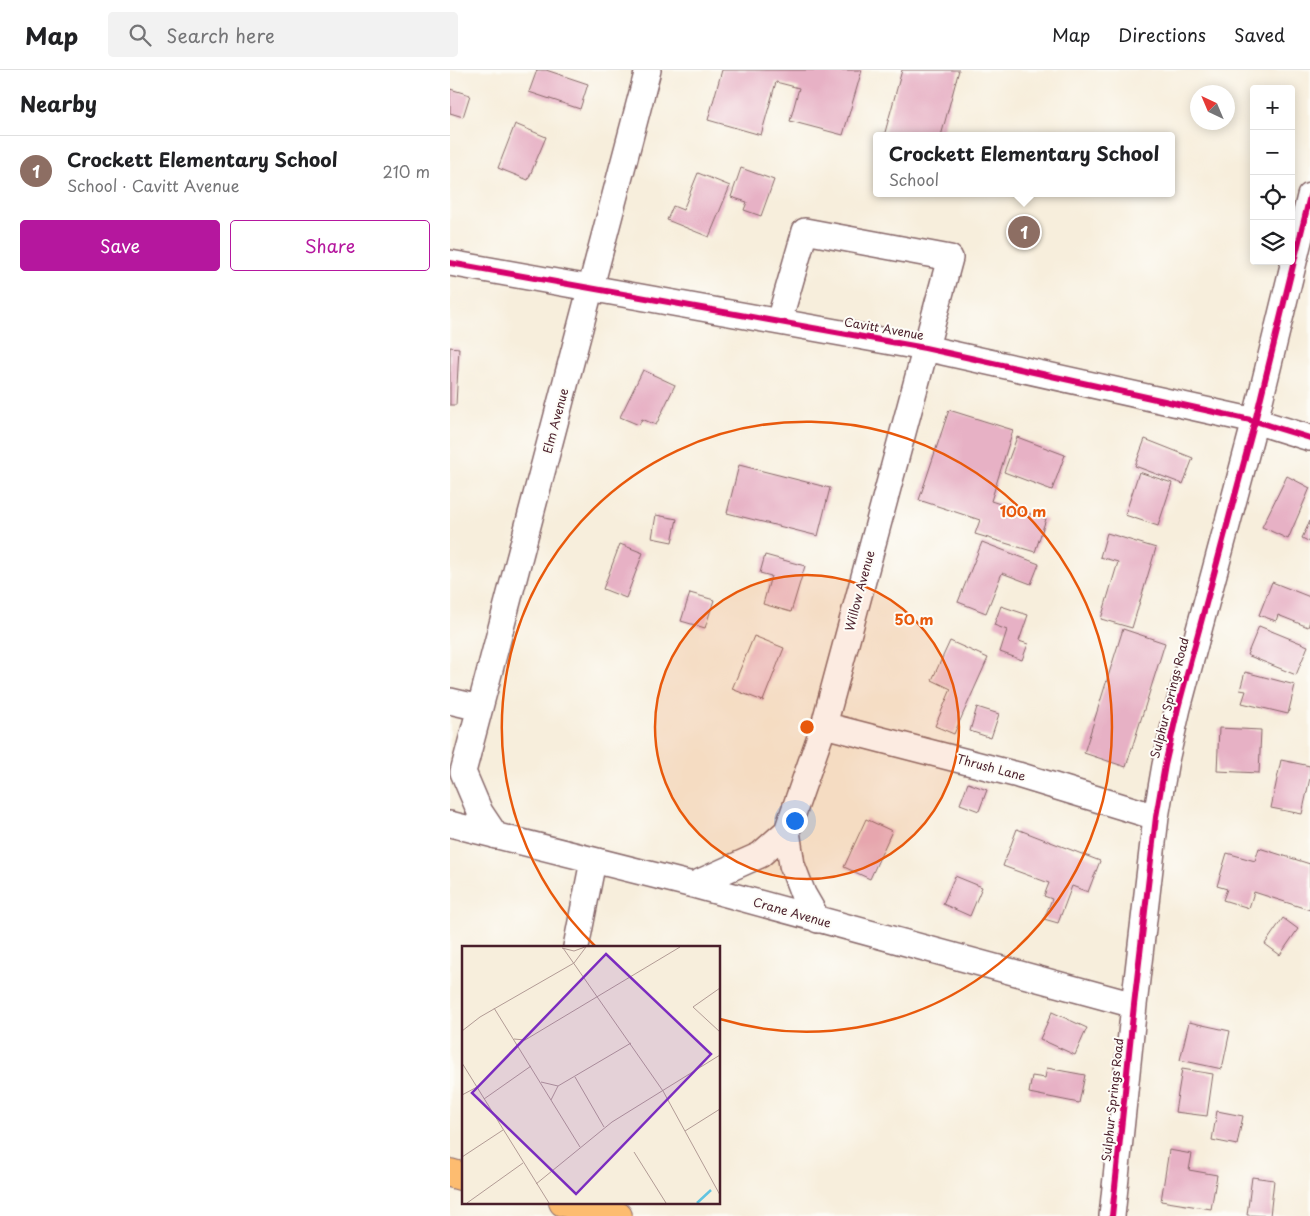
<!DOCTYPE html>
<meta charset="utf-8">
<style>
:root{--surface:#fff;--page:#f2f2f2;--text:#202124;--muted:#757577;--line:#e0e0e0;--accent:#b5179e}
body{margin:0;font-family:"Playpen Sans",sans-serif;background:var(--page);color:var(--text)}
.controls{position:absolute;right:15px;top:15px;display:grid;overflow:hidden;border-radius:5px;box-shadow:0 2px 12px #0003}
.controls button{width:45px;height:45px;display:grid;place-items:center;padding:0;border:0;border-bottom:1px solid var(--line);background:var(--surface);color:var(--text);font:25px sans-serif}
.compass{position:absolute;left:740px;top:15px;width:45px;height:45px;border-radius:50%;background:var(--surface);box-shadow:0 2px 12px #0003;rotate:316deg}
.you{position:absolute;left:344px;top:750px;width:18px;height:18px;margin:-12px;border:4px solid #fff;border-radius:50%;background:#1a73e8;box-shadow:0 0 0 8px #1a73e833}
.badge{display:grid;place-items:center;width:32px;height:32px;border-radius:50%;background:var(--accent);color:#fff;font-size:16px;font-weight:700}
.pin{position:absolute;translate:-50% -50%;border:2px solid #fff;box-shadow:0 1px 5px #0006}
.popup{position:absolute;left:423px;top:62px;width:302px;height:65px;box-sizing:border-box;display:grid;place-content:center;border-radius:5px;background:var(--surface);filter:drop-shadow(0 1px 4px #0005);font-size:16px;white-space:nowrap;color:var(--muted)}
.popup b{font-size:19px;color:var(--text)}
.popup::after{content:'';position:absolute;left:50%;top:100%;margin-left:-10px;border:10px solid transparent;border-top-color:var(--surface)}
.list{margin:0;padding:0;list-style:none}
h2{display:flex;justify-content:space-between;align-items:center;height:65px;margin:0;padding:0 20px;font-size:21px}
h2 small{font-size:16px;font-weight:400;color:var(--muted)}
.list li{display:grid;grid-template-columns:32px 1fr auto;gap:15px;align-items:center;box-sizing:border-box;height:70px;padding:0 20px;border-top:1px solid var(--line)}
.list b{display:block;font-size:19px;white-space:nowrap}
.list p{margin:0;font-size:16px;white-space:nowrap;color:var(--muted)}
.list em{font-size:16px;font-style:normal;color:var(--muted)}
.actions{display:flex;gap:10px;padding:15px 20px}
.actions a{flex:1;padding:11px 0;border:1px solid var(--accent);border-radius:5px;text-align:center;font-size:18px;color:var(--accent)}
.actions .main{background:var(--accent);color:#fff}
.icon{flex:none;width:28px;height:28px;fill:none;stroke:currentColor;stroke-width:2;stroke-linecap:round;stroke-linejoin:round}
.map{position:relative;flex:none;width:860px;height:1146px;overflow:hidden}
header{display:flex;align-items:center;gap:30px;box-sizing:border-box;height:70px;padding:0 25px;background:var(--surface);border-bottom:1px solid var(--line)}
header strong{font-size:24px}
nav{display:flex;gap:28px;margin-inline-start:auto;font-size:18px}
.search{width:350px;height:45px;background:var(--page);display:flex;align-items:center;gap:12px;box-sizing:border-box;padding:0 18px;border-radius:5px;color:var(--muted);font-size:19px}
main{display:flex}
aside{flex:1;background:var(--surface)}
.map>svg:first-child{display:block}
.building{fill:#e7b1c5}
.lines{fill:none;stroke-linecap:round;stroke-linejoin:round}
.minor-casing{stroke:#876769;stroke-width:28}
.major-casing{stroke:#876769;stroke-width:30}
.minor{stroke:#fff;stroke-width:25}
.major{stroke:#fdbc70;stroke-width:28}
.cycleway-casing{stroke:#fdfcf7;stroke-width:9}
.cycleway{stroke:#d6006c;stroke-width:6}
.ring{fill:none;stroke:#e8590c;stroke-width:2.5}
.labels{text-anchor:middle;stroke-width:4;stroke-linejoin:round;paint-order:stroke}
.street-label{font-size:12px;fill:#4a1f2b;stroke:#fdfcf7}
.inset-river{fill:none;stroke:#61c3e0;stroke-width:2.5}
.inset-road{fill:none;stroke:#b29b95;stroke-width:1}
.view{fill:#7b2cbf;fill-opacity:0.15;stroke:#7b2cbf;stroke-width:2.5}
.inset-edge{fill:none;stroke:#4a1f2b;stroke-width:2.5}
.centre{fill:#e8590c;stroke:#fdfcf7;stroke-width:2.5}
.ring-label{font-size:15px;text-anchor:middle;font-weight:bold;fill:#e8590c;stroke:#fdfcf7;stroke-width:4;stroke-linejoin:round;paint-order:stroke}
</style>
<header>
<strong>Map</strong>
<div class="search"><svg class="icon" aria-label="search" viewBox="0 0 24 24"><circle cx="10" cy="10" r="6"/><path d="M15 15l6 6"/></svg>Search here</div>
<nav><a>Map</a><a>Directions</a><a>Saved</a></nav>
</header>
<main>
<aside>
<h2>Nearby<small></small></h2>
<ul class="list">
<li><span class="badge" style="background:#8d6e63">1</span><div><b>Crockett Elementary School</b><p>School · Cavitt Avenue</p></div><em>210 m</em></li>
</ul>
<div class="actions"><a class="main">Save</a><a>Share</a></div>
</aside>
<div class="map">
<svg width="860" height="1146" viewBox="0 0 860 1146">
<rect width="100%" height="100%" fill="#fdfcf7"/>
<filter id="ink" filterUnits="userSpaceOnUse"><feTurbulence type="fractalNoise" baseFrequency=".02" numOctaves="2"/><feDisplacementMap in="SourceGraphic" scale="10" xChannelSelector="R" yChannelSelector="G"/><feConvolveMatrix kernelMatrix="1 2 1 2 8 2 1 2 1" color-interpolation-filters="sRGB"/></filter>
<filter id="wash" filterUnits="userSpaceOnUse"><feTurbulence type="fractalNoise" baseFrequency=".0096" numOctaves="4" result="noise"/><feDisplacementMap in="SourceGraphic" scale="20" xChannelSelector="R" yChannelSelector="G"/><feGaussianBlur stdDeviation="1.12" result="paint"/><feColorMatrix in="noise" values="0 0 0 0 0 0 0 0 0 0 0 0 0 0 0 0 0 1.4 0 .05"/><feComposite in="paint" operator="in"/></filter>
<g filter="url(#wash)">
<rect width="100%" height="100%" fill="#f7eedc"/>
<g id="blocks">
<path class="building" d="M87 0H96L138 14 130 39 79 22Z
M272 0H412L393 65 340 51 349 18 326 12 311 65 258 50Z
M452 0H509L491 66H434Z
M0 19 20 25 13 47 0 43Z
M65 54 96 67 78 110 48 98Z
M291 98 324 110 311 146 294 140 297 132 281 127Z
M248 103 280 116 259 167 217 150 223 136 233 140Z
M0 277 9 278 6 335H0Z
M193 300 225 315 206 355 192 349 189 355 170 347Z
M499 340 563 360 541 431 596 449 585 482 525 464 530 450 469 430Z
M567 367 615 385 602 420 554 402Z
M695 369 743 388 733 414 685 396Z
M289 395 380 418 368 466 277 443Z
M689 402 722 413 708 456 675 445Z
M837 406 860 418 838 469 812 457Z
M206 445 227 449 222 472 202 468Z
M860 451V472L852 468Z
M657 463 706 478 682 558 651 549 668 492 650 487Z
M532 472 589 494 581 514 552 503 536 543 508 532Z
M170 474 193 483 176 528 153 519Z
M315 485 355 496 341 542 313 534 321 506 310 503Z
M822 512 860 527V551L858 557 828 545 826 551 809 545Z
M240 523 264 530 255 558 231 551Z
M551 536 578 545 569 571 578 574 572 590 550 582 557 560 544 555Z
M809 556 858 576 846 605 797 585Z
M673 559 715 573 676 697 634 683Z
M304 566 334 578 313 631 282 619Z
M500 571 538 588 504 664 485 656 501 619 482 610Z
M795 602 845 615 838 644 792 633 796 621 790 620Z
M527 637 549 644 541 668 520 661Z
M769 658 811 660 809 703 767 701Z
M831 690 860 696V708L852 744 821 738Z
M518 713 537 720 529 741 510 734Z
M416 749 442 761 420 809 394 797Z
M567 759 650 791 638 822 622 816 608 853 594 849 602 829 594 826 599 813 553 796Z
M809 778 860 794V840L804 822 799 838 773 830 777 819 767 816 777 783 805 791Z
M505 806 532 817 520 846 493 834Z
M833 848 848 859 830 885 815 874Z
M602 942 637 958 625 985 590 969Z
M739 952 780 961 772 999 730 990Z
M597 998 635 1005 629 1033 579 1023 582 1006 595 1008Z
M732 999 763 1004 757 1046 725 1042Z
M767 1041 793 1046 787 1075 762 1070Z
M719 1080 742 1084 739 1100 767 1105 761 1139 711 1131Z
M802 1107 824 1110 820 1146 797 1145Z"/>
</g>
</g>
<g filter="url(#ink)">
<use href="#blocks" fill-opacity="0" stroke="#876769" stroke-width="1"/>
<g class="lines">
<defs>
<path id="minor" d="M0 193 475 278 805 351 860 368
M329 251 355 161 500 188 374 655 337 761 342 795 353 824 368 850
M0 631 30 638
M374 655 568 705 706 747
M0 754 243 815 684 935
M46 766 30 742 13 702 198 0
M243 815 310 785 337 761
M126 877 143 791
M662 1146 684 935 706 747 715 695 728 638 805 351 860 126"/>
<path id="major" d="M0 1103 14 1107
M113 1132 168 1146"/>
</defs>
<use href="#minor" class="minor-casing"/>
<use href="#major" class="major-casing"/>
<use href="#minor" class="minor"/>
<use href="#major" class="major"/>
<defs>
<path id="cycleway" d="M0 193 475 278 805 351 860 368
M662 1146 684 935 706 747 715 695 728 638 805 351 860 126"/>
</defs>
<use href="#cycleway" class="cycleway-casing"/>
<use href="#cycleway" class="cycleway"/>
</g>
</g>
<circle cx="357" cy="657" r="152" fill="#e8590c" fill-opacity=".12"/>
<g class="ring">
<circle cx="357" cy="657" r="152"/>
<path d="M145 876A305 305 0 1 1 270 949"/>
</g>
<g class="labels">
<g class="street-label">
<text transform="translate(434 259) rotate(10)" y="4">Cavitt Avenue</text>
<text transform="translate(106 351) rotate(-75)" y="4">Elm Avenue</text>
<text transform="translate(410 521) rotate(-75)" y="4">Willow Avenue</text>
<text transform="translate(720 628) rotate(-76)" y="4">Sulphur Springs Road</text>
<text transform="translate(541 698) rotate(15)" y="4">Thrush Lane</text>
<text transform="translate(342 843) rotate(16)" y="4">Crane Avenue</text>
<text transform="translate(663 1030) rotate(-84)" y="4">Sulphur Springs Road</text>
</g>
</g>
<g transform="translate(12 876)">
<rect width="258" height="258" fill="#f7eedc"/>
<path class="inset-river" d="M235 257 249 244"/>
<path class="inset-road" d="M100 2 112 5 123 1M101 2 201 145 258 249M258 42 231 61 258 86M32 62 118 201M0 85 18 71 112 17 124 1M52 93 63 94 218 1M0 117 87 257M113 131 142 181M79 136 96 140M0 149 15 141M22 153 69 120M89 154 96 140 169 97M223 185 258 163M172 206 204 257M0 211 41 184M74 238 150 176 258 109M5 257 61 217"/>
<path class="view" d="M144 8 249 108 114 248 10 147Z"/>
<rect width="258" height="258" class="inset-edge"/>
</g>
<circle cx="357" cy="657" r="8" class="centre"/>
<g class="ring-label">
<text x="573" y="447">100 m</text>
<text x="464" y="555">50 m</text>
</g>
</svg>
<div class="controls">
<button>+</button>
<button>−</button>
<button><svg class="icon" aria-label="locate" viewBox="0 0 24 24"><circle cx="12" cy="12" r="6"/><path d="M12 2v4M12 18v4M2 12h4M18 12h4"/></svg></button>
<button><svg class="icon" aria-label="layers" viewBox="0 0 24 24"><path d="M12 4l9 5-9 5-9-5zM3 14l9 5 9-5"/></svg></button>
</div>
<svg class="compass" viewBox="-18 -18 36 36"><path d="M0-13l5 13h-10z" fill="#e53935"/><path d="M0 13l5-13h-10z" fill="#757577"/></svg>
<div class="you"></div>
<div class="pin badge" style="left:574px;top:162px;background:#8d6e63">1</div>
<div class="popup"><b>Crockett Elementary School</b>School</div>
</div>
</main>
